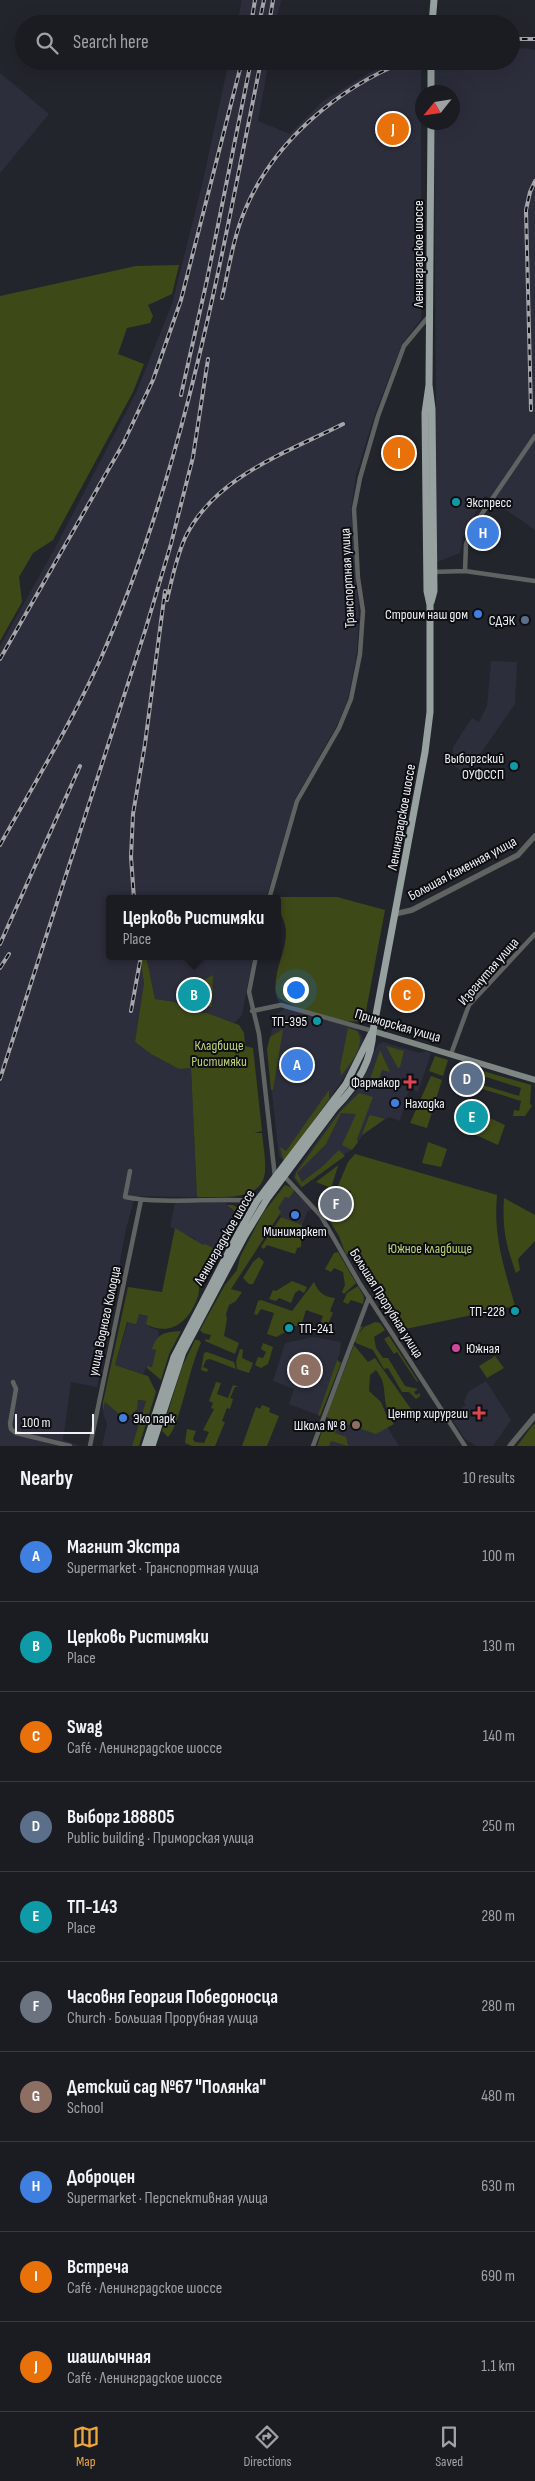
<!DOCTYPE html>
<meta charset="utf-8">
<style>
:root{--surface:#1a1c22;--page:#27292f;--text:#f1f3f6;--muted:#9fa1a5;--line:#383a40;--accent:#efa73d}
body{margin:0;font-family:"Sofia Sans Condensed",sans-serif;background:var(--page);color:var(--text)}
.compass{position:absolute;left:415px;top:85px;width:45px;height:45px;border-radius:50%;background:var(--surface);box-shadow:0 5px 20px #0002;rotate:240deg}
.scale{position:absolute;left:15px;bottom:12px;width:79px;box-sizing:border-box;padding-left:5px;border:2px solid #eff1f6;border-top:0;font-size:14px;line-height:18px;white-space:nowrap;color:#eff1f6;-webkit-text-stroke:4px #0d0e12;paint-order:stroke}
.you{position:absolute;left:295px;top:989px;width:18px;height:18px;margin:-12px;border:4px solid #fff;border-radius:50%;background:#1a73e8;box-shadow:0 0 0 8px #1a73e833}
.badge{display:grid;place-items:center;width:32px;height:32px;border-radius:50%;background:var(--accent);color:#fff;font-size:16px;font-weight:700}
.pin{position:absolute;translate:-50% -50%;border:2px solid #fff;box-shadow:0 1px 5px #0006}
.popup{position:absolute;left:106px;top:895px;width:175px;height:65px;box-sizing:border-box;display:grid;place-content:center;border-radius:5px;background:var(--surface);filter:drop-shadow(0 1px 4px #0005);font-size:16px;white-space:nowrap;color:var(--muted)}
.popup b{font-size:19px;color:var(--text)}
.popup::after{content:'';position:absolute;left:50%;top:100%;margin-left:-10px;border:10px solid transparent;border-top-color:var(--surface)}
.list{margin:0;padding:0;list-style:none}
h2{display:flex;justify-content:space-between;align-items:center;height:65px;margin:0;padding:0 20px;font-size:21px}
h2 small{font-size:16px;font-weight:400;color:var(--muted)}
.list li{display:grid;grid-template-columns:32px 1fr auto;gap:15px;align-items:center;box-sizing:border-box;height:90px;padding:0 20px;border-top:1px solid var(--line)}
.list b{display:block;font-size:19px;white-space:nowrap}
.list p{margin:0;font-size:16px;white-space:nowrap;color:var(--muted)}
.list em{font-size:16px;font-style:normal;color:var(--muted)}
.icon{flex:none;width:28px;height:28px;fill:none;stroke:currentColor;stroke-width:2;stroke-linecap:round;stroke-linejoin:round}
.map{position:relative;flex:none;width:535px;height:1446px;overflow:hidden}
.search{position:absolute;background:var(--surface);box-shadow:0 5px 20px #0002;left:15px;right:15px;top:15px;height:55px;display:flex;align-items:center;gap:12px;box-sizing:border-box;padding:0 18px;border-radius:28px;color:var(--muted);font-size:19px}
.sheet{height:965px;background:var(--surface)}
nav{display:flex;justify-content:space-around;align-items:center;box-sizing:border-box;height:70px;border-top:1px solid var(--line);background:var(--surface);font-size:14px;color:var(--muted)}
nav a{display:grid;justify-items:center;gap:2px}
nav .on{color:var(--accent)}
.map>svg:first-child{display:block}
.built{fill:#2c2e3c}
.green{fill:#3e4918}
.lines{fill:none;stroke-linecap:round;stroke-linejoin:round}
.minor{stroke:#5f6462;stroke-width:4.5}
.tertiary{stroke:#5f6462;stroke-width:5.5}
.secondary{stroke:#7f8785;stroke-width:6}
.primary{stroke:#97a2a0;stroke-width:7}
.rail-casing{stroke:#a4a6ac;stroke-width:4}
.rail{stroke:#0d0e12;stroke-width:2;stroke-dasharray:5.5;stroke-linecap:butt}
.culture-dot{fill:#0f9aa8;stroke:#0d0e12;stroke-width:2}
.shop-dot{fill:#3f7fe0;stroke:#0d0e12;stroke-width:2}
.service-dot{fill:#5c6f8a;stroke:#0d0e12;stroke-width:2}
.health-dot{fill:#e0444e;stroke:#0d0e12;stroke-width:2}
.hotel-dot{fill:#d1479c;stroke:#0d0e12;stroke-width:2}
.education-dot{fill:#8d6e63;stroke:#0d0e12;stroke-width:2}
.labels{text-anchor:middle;stroke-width:4;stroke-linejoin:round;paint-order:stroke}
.street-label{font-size:14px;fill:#eff1f6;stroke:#0d0e12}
.poi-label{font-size:14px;fill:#eff1f6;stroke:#0d0e12;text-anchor:end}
.park-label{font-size:14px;fill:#bcd573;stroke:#0d0e12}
</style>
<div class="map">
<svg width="535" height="1446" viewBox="0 0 535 1446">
<rect width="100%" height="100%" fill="#23252d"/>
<path class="built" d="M242 0H281L276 24H237Z
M526 48 535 50V530L485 495 463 537 460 553 437 562 434 123 452 122V92H434V61H511V50Z
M229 61H269L258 121 290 134 323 101 369 73 397 61H421V319L402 344 375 414 356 475 351 509 359 612 357 652 348 699 337 725 295 799 266 899H110V956H140L144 983 135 1042 151 1054 179 1069 191 1068 197 1197 135 1196 126 1229 97 1387 71 1382 63 1440 81 1446H0V646L54 550 136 393 172 304 202 185Z
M0 73 49 114 0 173Z
M491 661 517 662 515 704 471 767 461 771 454 766 453 747 472 718 479 722 487 706Z
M146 956H253L242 1015 234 1023 207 1013 188 1012 175 1002 155 999Z
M285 1008 356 1028 361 1034 363 1040 359 1054 333 1094 332 1100 284 1161 279 1156 267 1049 276 1015Z
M383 1042 419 1053 426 1051 431 1053 418 1092 409 1089 400 1121 389 1117 385 1119 363 1135 352 1150 344 1154 345 1156 301 1188 293 1177 295 1172 328 1125 357 1090 378 1044Z
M294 1191 312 1209 307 1212 302 1225 281 1217 277 1208 285 1197Z
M227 1202 226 1206 236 1212 214 1248 205 1244 204 1246 195 1241V1239L170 1227 175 1203Z
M139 1314 148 1316 149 1327 158 1330 159 1336 153 1349 156 1350 152 1367 147 1366 143 1374 115 1365 128 1322Z
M313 1337 341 1342 340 1352 318 1415 289 1404 294 1389 273 1381 285 1343Z
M486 1381 511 1420 493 1446H476L465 1439 450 1416 466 1405 464 1402 468 1392Z
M131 1400 146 1401 132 1446H102L107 1424 103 1413 105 1402Z
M334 1404 383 1420 399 1446H319Z"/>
<path class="green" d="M179 265 172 294 148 305 153 316 150 323 127 328 118 354 144 364 133 392 53 540 33 553 19 577 22 602 0 641V296L136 266Z
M275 897H337L385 910 366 1011 359 1021C348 1025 286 1006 278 997 269 980 287 951 286 932 286 920 278 914 278 899H273Z
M140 956H146L155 999 175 1002 188 1012 207 1013 239 1025 244 1033 245 1046 253 1048 262 1131 254 1133H262C263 1145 266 1159 265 1171 263 1203 219 1196 197 1197L191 1068 179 1069 151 1054 135 1042 144 983Z
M213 975 212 1007 187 1000 186 990Z
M348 1028 357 1031C367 1045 349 1065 341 1076L340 1068Z
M283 1029 273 1090H271L267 1049 270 1037Z
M386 1046 404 1051 400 1067 398 1068Z
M380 1050 390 1072 382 1070 377 1084 369 1082Z
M435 1056 448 1060 443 1076 429 1071Z
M483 1071 531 1085 530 1104 532 1106 525 1116H513L514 1110 519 1111 521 1101 473 1086 476 1083 519 1096 521 1088 486 1077 482 1079Z
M431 1076 442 1080 427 1128 410 1123Z
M329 1090V1099L286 1159H283L280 1147 286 1151Z
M359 1093 373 1097 357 1139 358 1142 352 1150 342 1145 356 1114 341 1113 326 1144 297 1173 302 1182 323 1166 339 1150 345 1156 302 1187 295 1178 296 1173 340 1112Z
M370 1115 385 1119 362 1135 369 1116Z
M483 1115 505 1125 498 1145 476 1135Z
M428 1142 447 1149 441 1167 422 1163Z
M355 1154 497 1195C493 1236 504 1267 515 1306L396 1331 355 1249 346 1255 339 1236 328 1218 332 1199 349 1202 351 1191 337 1188 348 1162Z
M338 1166 331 1188 316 1182 337 1166Z
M285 1185 293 1188 294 1191 289 1198 285 1197 278 1208 281 1212 231 1289 242 1292 236 1301 229 1305 226 1314 227 1319 224 1336 239 1343 235 1354 205 1341 206 1339 209 1340 211 1335 203 1333 200 1330 225 1285 237 1270 240 1257 263 1213Z
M504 1198 535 1215V1241L518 1259 520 1270 516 1273C506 1246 502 1227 504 1198Z
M226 1205H233L239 1209 241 1216 226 1242 221 1244 218 1241H220L236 1212Z
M281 1217 302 1225 301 1247 297 1248 295 1254 267 1245 264 1249 261 1247Z
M175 1228 203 1245 205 1244 218 1250C219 1264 207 1270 201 1281 198 1287 200 1293 197 1299 187 1325 168 1336 146 1324L148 1316 139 1314 136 1324 127 1322 115 1365 148 1376 156 1392 139 1446H132L146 1401 138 1400 137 1409 131 1415 118 1413 105 1402 103 1412V1402L128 1287 162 1292Z
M338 1252 356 1283 344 1294 342 1292 345 1285 343 1272 334 1268 331 1272 325 1269 334 1253Z
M259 1257 264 1262 253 1284H249L243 1278 253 1262Z
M292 1281 307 1287 304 1293 299 1290 295 1293 291 1303 279 1298 276 1301 269 1299 273 1290 276 1291Z
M314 1282C318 1292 324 1297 335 1298L330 1311 333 1313 328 1324 319 1326 323 1316 306 1310 301 1326H291V1324L285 1325 287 1331 276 1337 267 1334 274 1313 261 1309 257 1315 254 1314 258 1301 261 1300 292 1311Z
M358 1286 364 1297 363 1304 351 1300 348 1304 343 1302 347 1293Z
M375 1322 380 1323 385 1330 374 1337 376 1348 383 1358H388L405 1386 418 1389 414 1392 416 1395 420 1393V1396L416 1399 409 1392H402L388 1368 384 1369 373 1350 356 1343 354 1340 359 1327 363 1326 359 1334 364 1327Z
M181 1331 169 1354 161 1380 147 1368V1366L152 1367 156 1350 152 1349C157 1333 165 1332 181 1331Z
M389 1336 418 1381 417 1382 397 1352 394 1354 384 1339Z
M195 1340H199L201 1343C191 1361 179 1429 168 1437L162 1431 182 1367Z
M263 1343 273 1347 268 1364 261 1368 255 1365 258 1357 263 1358 266 1352 261 1349Z
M354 1345 368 1362 375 1358 411 1409C410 1416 404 1418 398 1419 381 1413 387 1393 382 1380 381 1377 378 1373 376 1370L370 1375 369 1391 381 1402 386 1414 394 1424 376 1434 326 1417Z
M240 1349 243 1350 242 1358 253 1363 249 1373 237 1369 236 1362Z
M207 1352 234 1362 236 1369 210 1359 206 1360 203 1367 208 1369 207 1372 201 1370 204 1353Z
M495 1356 504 1368 487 1378 479 1366Z
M337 1360 341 1363 320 1416 318 1415Z
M216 1382 221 1383 217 1394 228 1398 233 1385 239 1387H235L230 1398 233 1399 230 1409 227 1408 222 1421 225 1422 215 1446H192L185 1443 187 1429 196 1431 193 1439 195 1442 204 1443 209 1432 203 1430 214 1409 211 1408 213 1403 209 1401Z
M262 1405 270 1408 269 1412 279 1416 267 1446H242L256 1407 260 1409Z
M325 1422 338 1426 335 1433 346 1437 348 1446 331 1441 329 1446H317Z
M535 1424V1446H517L532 1426Z"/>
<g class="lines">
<path class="minor" d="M465 571 466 544 473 527 535 436
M432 572 465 571 535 581
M269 899 297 801 339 728 351 699 360 654 363 611 358 578 354 509 360 478 378 416 404 346 429 316
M256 956 249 992 259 1034 275 1177
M252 1011 281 1005 373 1031
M451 1054 469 1005 535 934
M130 1171 125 1197C168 1205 213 1197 257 1201
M284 1176 321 1216 360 1284 465 1446
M13 1382 16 1389 10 1424 11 1429 16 1433 70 1446
M90 1446 141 1200
M313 1446 369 1297"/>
<path class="tertiary" d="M395 914 412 910 518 855 535 836
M510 1446 535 1416"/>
<path class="secondary" d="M373 1031 535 1080"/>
<path class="primary" d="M432 24 434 0
M431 92V61
M431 122 429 385 432 409 434 591 431 602
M145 1446 174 1357 238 1234 257 1201 346 1084 371 1034
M152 1446 183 1352 244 1237 267 1199 335 1108C356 1087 372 1061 373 1031L425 752 430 712V605L427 591 425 413 429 385"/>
<defs>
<path id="rail" d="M251 24 255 0
M259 24 264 0
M269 24 273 0
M511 39H535
M222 298C229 269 233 238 245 210 274 141 338 88 406 61
M181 395 207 280 251 61
M531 410 526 210 530 192 535 181
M167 600C172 579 176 558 185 538 214 477 286 453 343 424
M0 659 123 444 153 380 181 300 242 61
M0 845C34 784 72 722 101 658 185 469 220 263 261 61
M134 899 131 857 133 814 145 744 165 591
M0 944 80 766
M0 968 9 954
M131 1011 141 956
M0 1079 145 631 171 544 193 457 208 359"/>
</defs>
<use href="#rail" class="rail-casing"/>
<use href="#rail" class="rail"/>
</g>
<g class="culture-dot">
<circle cx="456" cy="502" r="5"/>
<circle cx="514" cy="766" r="5"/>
<circle cx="317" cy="1021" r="5"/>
<circle cx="515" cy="1311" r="5"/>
<circle cx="289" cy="1328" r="5"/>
</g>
<g class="shop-dot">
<circle cx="478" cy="614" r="5"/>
<circle cx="395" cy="1103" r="5"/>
<circle cx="295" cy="1215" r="5"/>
<circle cx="123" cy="1418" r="5"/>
</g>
<circle class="service-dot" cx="525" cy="620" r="5"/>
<g class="health-dot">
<path d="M407.5 1074.5h5v5h5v5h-5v5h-5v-5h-5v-5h5z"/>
<path d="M476.5 1405.5h5v5h5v5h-5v5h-5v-5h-5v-5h5z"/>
</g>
<circle class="hotel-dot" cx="456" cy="1348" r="5"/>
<circle class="education-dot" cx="356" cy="1425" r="5"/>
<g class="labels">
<g class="street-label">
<text transform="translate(418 254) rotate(-90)" y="5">Ленинградское шоссе</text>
<text transform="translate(347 578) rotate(-93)" y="5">Транспортная улица</text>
<text transform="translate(401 817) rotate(-80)" y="5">Ленинградское шоссе</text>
<text transform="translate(462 868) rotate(-28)" y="5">Большая Каменная улица</text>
<text transform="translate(488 971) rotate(-49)" y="5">Изогнутая улица</text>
<text transform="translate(398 1025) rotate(16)" y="5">Приморская улица</text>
<text transform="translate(224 1237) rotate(-60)" y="5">Ленинградское шоссе</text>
<text transform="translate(387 1303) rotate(58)" y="5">Большая Прорубная улица</text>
<text transform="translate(104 1321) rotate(-78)" y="5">улица Водного Колодца</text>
</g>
<g class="poi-label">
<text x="466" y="507" text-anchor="start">Экспресс</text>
<text x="468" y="619">Строим наш дом</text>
<text x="515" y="625">СДЭК</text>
<text x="504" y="763">Выборгский<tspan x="504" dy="16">ОУФССП</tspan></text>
<text x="307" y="1026">ТП-395</text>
<text x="400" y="1087">Фармакор</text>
<text x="405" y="1108" text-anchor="start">Находка</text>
<text x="295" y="1236" text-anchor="middle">Минимаркет</text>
<text x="505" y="1316">ТП-228</text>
<text x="299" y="1333" text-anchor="start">ТП-241</text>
<text x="466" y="1353" text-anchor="start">Южная</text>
<text x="468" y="1418">Центр хирургии</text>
<text x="133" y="1423" text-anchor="start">Эко парк</text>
<text x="346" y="1430">Школа № 8</text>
</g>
<g class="park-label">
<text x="219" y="1050">Кладбище<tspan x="219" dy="16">Ристимяки</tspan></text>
<text x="430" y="1253">Южное кладбище</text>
</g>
</g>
</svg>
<svg class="compass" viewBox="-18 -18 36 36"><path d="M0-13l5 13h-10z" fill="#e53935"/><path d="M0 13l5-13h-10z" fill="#9fa1a5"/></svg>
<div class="scale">100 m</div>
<div class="you"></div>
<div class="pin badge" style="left:297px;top:1065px;background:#3f7fe0">A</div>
<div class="pin badge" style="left:194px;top:995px;background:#0f9aa8">B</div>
<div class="popup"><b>Церковь Ристимяки</b>Place</div>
<div class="pin badge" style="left:407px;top:995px;background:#e8710a">C</div>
<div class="pin badge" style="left:467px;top:1079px;background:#5c6f8a">D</div>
<div class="pin badge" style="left:472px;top:1117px;background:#0f9aa8">E</div>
<div class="pin badge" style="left:336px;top:1204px;background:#6b7280">F</div>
<div class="pin badge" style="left:305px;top:1370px;background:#8d6e63">G</div>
<div class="pin badge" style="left:483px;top:533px;background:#3f7fe0">H</div>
<div class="pin badge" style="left:399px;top:453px;background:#e8710a">I</div>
<div class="pin badge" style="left:393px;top:129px;background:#e8710a">J</div>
<div class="search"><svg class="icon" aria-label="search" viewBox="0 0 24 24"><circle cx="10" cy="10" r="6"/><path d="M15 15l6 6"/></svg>Search here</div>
</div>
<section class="sheet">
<h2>Nearby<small>10 results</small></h2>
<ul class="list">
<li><span class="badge" style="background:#3f7fe0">A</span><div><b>Магнит Экстра</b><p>Supermarket · Транспортная улица</p></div><em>100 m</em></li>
<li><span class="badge" style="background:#0f9aa8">B</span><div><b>Церковь Ристимяки</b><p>Place</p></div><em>130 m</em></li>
<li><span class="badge" style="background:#e8710a">C</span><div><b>Swag</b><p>Café · Ленинградское шоссе</p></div><em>140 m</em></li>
<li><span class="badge" style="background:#5c6f8a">D</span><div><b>Выборг 188805</b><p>Public building · Приморская улица</p></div><em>250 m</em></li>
<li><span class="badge" style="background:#0f9aa8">E</span><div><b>ТП-143</b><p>Place</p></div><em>280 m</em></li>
<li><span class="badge" style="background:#6b7280">F</span><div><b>Часовня Георгия Победоносца</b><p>Church · Большая Прорубная улица</p></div><em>280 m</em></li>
<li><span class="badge" style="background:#8d6e63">G</span><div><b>Детский сад №67 &quot;Полянка&quot;</b><p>School</p></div><em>480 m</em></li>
<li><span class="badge" style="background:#3f7fe0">H</span><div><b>Доброцен</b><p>Supermarket · Перспективная улица</p></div><em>630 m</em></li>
<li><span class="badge" style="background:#e8710a">I</span><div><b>Встреча</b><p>Café · Ленинградское шоссе</p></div><em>690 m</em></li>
<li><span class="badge" style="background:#e8710a">J</span><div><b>шашлычная</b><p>Café · Ленинградское шоссе</p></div><em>1.1 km</em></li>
</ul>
</section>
<nav>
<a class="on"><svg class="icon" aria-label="map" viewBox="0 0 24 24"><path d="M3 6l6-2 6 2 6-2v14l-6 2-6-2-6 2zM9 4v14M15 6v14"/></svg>Map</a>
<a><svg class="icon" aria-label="directions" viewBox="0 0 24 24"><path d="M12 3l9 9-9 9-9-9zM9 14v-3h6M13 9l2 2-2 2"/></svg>Directions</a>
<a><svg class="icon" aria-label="saved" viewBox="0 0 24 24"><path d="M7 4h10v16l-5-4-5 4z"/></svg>Saved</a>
</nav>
